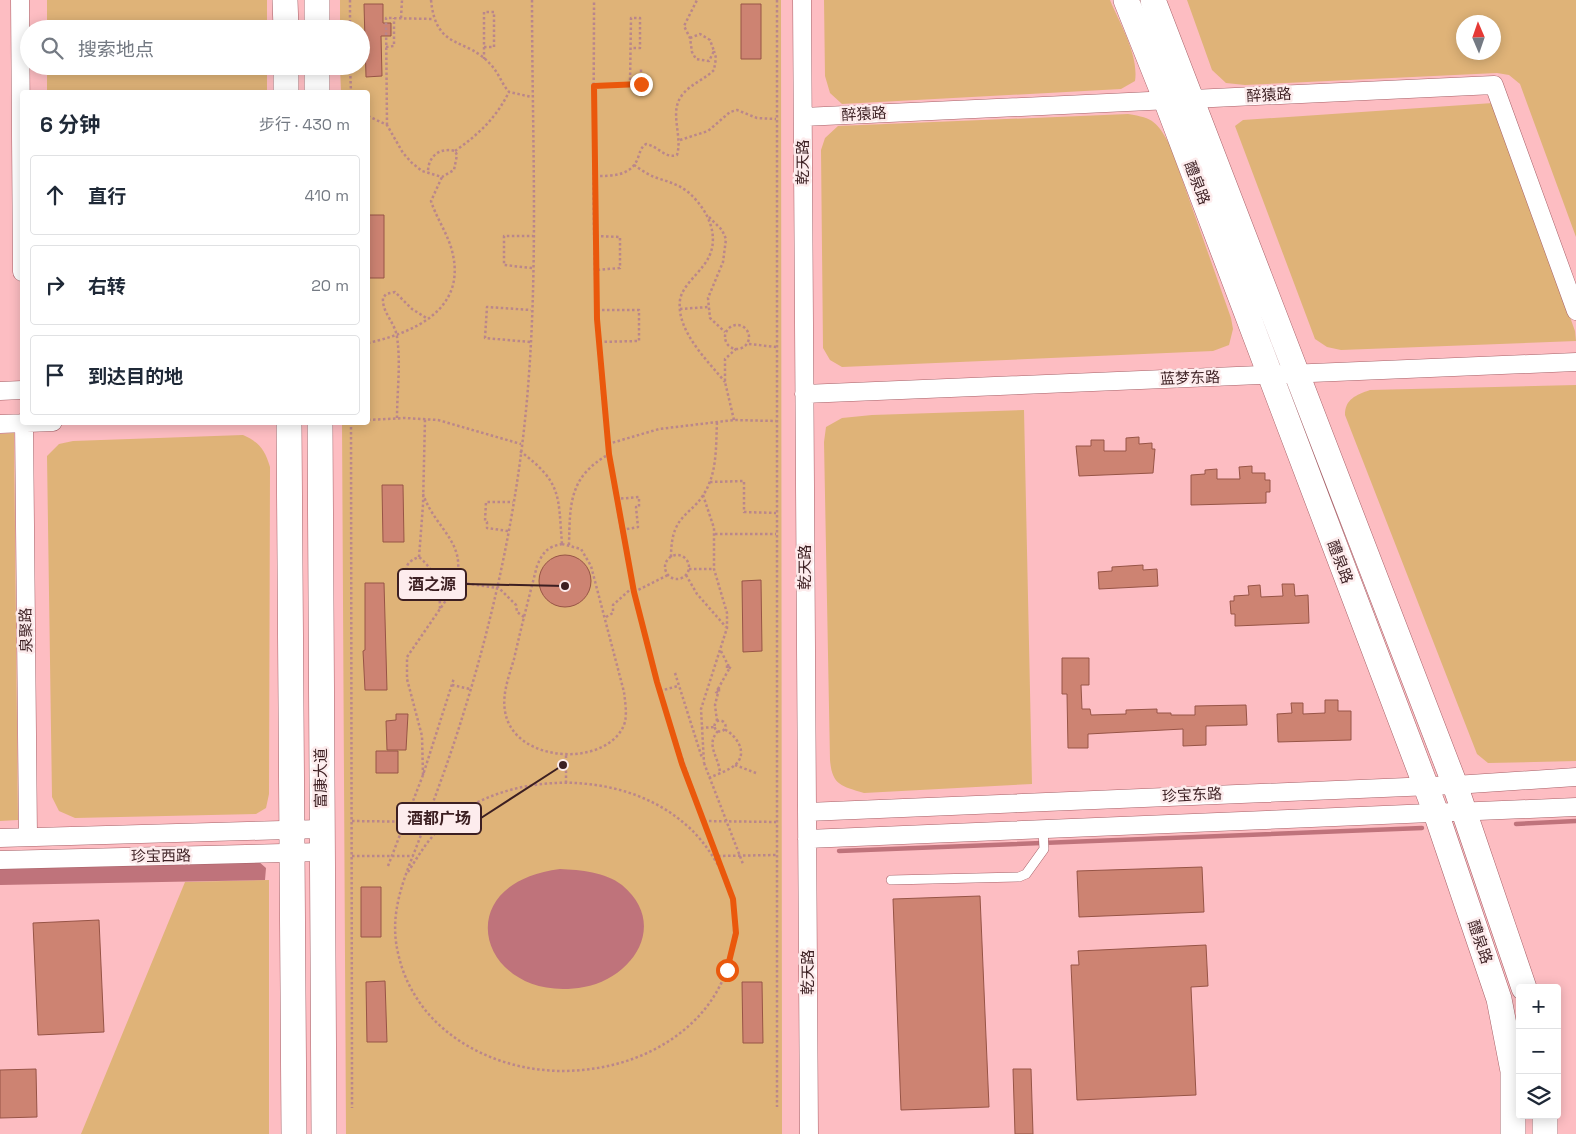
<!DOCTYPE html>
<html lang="zh">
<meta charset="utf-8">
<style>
:root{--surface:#fff;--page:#f6f6f7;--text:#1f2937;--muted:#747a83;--line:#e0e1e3}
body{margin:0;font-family:"Space Grotesk","Noto Sans SC",sans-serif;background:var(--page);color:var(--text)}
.controls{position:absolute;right:15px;bottom:15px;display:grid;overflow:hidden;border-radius:5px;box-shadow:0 2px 12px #0003}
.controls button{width:45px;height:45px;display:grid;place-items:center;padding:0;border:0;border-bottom:1px solid var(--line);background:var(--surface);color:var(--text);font:25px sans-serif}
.compass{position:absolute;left:1456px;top:15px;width:45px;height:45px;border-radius:50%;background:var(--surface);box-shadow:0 2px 12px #0003;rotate:358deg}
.stop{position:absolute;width:15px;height:15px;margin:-11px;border:4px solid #ea580c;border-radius:50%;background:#fff}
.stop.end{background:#ea580c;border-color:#fff;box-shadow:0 1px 5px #0008}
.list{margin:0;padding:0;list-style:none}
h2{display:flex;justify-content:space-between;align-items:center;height:65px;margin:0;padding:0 20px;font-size:21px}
h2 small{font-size:16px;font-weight:400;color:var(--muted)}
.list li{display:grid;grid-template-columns:32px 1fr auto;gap:15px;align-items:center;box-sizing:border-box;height:80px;margin:0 10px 10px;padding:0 10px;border:1px solid var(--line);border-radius:5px}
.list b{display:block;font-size:19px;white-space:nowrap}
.list em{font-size:16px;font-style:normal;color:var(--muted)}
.icon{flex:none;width:28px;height:28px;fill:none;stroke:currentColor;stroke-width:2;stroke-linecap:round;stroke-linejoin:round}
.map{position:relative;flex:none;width:1576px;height:1134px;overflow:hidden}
.search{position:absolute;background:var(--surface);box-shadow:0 2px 12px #0003;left:20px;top:20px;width:350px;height:55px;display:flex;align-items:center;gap:12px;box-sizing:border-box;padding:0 18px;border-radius:28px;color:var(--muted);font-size:19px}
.panel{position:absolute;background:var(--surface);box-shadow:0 2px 12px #0003;left:20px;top:90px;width:350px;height:335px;border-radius:5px}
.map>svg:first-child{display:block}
.green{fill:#dfb378;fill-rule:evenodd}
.water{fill:#bf737b}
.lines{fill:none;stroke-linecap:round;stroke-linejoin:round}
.stream{stroke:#bf737b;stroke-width:4.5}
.building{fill:#cd8372;stroke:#975446}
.lane-casing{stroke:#a66067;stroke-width:10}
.street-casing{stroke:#a66067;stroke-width:19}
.secondary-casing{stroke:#a66067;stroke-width:26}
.path{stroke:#ba868b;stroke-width:2.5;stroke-dasharray:2.5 2.5;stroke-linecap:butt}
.lane{stroke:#fff;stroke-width:9}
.street{stroke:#fff;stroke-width:18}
.secondary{stroke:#fff;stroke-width:25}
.route{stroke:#ea580c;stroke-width:6}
.labels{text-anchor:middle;stroke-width:5;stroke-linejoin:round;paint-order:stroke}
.street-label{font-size:15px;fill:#3c1f22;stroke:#fdeced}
.leader{fill:none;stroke:#3c1f22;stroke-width:2}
.callout-dot{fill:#3c1f22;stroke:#fdeced;stroke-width:2}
.callout{fill:#fdeced;stroke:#3c1f22;stroke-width:2}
.callout-label{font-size:16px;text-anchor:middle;font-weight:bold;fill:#3c1f22}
</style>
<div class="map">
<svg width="1576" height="1134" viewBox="0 0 1576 1134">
<rect width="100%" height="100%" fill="#fdbdc2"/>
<path class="green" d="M47 0H267V29H47Z
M340 0H781L782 1134H346L342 423 368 422V92H341L340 66H361V29H340Z
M824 0H1110C1120 24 1139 55 1135 81L1121 89 842 104 830 93 825 76Z
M1187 0H1576V237L1520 84 1509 75 1497 73 1245 85 1226 83 1212 70ZM1464 22H1494V52H1464Z
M47 66H267V92H47Z
M1493 103 1575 331 1576 341 1341 350 1327 347 1315 339 1235 126 1243 120Z
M1128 114C1154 118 1157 122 1170 145L1231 318 1233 329 1229 345 1213 351 842 367 830 360 823 348 821 150 825 138 838 126Z
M1576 385V761L1488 763 1477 754 1345 415C1345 399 1356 395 1370 390Z
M1024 410 1032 784 864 793C841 786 832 785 830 760L824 442 826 427 842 418 872 415Z
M14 433 18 820 0 821V434Z
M243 435C259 442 265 450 270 467L269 794 266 808 256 814 75 818 59 811 52 797 47 456 59 444 73 441Z
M269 880V1134H81L185 882Z"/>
<path class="water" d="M258 861 266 868 265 880 0 885V869Z
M560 869C581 870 605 872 622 885 669 924 633 978 584 987 482 1006 442 884 560 869Z"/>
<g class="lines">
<path class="stream" d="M1516 824 1576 821
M839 851 1422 828"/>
</g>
<path class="building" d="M364 4H383V23H391V36H381L382 76 366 77Z
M741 4H761V59H741Z
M368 215H384V278H368Z
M1139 437V444L1152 443V449H1155L1153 473 1079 476 1076 446H1091V440H1104V451H1126V438Z
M1252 466V473H1265V480H1270V492H1266V503L1191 505V475L1205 474V470L1217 469V479H1240L1239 467Z
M382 485H403L404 542H383Z
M539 581a26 26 0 1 1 52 0a26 26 0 1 1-52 0Z
M1143 565V570L1157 569 1158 586 1099 589 1098 572 1112 571V567Z
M761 580 762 651 743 652 742 581Z
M365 583H384L387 690H365L363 651 365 650Z
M1282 584H1294L1295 596 1308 595 1309 623 1235 626V614H1231L1230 601H1234V596L1249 595 1248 586 1260 585 1261 597 1283 596Z
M1062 658H1089V685H1081L1082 709H1090L1091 715 1126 714V710L1157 709V713H1171V715H1195V706L1246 705 1247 725 1206 726V745L1183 746V729L1088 734V748H1068L1067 694H1062Z
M1325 700H1338V711H1351V740L1278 742 1277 714 1292 713 1291 703H1303V714L1325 713Z
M396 714H408L406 750H387L386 721 396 720Z
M376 751H398V773H376Z
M1202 867 1204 912 1079 917 1077 871Z
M361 887H381V937H361Z
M980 896 989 1107 901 1110 893 899Z
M99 920 104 1032 38 1035 33 923Z
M1206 945 1208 986 1191 987 1196 1095 1077 1100 1071 965H1079L1078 951Z
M385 981 387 1042H367L366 982Z
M742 982H762L763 1043H743Z
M36 1069 37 1117 0 1118V1070Z
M1013 1069H1031L1033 1134H1015Z"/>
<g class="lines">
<defs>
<path id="lane" d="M891 880 1019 877 1026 874 1044 849 1043 829"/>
<path id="street" d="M20 0 22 272
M802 0 809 1134
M803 117 1494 85 1576 311
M0 391 22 390
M804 394 1576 362
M24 422 28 837
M0 424 53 422
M807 812 1455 785 1576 777
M0 838 321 829
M807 839 1576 807
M0 860 322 852"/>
<path id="secondary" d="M285 0 286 29
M317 0V29
M1126 0 1166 100 1436 813 1499 999 1513 1071V1134
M1153 0 1455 785 1524 988
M286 66V92
M317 66V92
M289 422 294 1134
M320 422 324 1134
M1545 1115V1134"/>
</defs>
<use href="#lane" class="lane-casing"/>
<use href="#street" class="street-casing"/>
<use href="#secondary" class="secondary-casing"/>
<path class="path" d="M350 0V29
M431 0C436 52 467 36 492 66 499 74 502 84 509 92L532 97
M532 0C532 124 538 250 529 374 521 490 497 607 462 718 451 754 438 789 425 824 410 867 387 906 398 953 416 1036 503 1078 582 1070 681 1061 757 985 728 882 666 728 619 569 603 402 590 271 594 132 594 0
M777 0V1107
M401 18 402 0
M690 38 700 34 710 40 714 51 709 61 696 59 692 52 690 38 684 26 697 0
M386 47 394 46V18
M484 47H494V12H484V59
M350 66 351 92
M630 85 631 18H640V48H631
M594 86 641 85V67
M368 116 387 125 403 153 412 163 422 171 442 177 454 170 457 155 455 151C439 147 428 157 428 172
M387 125 386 18 433 19
M680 140 708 131 730 112 737 110 757 118 776 119
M455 151C478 135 496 118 509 92
M634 165C640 169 647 174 654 177 666 181 678 184 688 192 710 211 723 242 703 266 696 276 682 287 680 300 676 331 708 361 725 382
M595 176C613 176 631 176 638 158 640 152 641 147 646 144 658 146 665 159 677 155 683 135 668 111 683 94 691 84 705 79 714 70L716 58 714 51
M709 217 722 230 726 239 723 262 708 298 710 318 725 332
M596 236 620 237V268L596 270
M532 268 504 265V236H533
M680 309 708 307
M597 310H639V341L599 342
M725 337a12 12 0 1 1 24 0a12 12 0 1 1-24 0Z
M530 342 485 338 487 307 531 310
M368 343C412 333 465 311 453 255 449 235 437 220 431 201L442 177
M749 344 776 347
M397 418C397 392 401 363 397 337 395 322 382 313 383 298L386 294 395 292 412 309 428 319
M368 420 405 418 438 420 521 444
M734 420 725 382V359L737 348
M351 422 352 1108
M608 444 659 429 734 420 776 421
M520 451C562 483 558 494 562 544
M710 482 744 481V512L776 513
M703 495 714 528V569L727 613V628L701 709 704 763
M616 499 639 497V507H636L638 527 622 530
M508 531 487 528V522L485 521 486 502H513
M715 534H776
M562 544 581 549 591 566 624 692C625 701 627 712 625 722 611 768 513 765 505 711 502 694 509 676 514 659 521 628 529 597 537 566 543 552 547 547 562 544Z
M569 545C570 503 569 477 609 454
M665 567a12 12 0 1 1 24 0a12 12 0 1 1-24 0Z
M419 557 423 505 425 419
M671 557C671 509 695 518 709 484 717 465 716 442 717 422
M431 569 424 577C405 578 399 564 419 557 436 571 440 587 440 609
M689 569H714
M686 575 697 594 726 627
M457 582 497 588
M497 586 516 605 517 612 524 617
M634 592 668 575
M606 617 613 613V605L633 587
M721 651 728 665
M727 665 731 666 729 669 727 668Z
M675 673 702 758
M452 685 470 689
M718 689 729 669
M719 689V693L716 692V690Z
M660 691 678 686
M714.5 726a5.5 5.5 0 1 1 11 0a5.5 5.5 0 1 1-11 0Z
M717 721 715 705 718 693
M701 728 714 727
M718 731C705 745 719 757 720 773
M704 763 743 864
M735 765 756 773
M423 775 422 736 407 679V657L451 593C474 545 436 532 423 494
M709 778C717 774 728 771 735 765 749 753 736 735 724 729
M566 783V754
M352 821 426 822
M704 821 776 822
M352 856H413
M718 856 776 855
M388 866 423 775 454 678
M408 872C419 855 429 837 445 824 507 769 623 769 685 824 702 838 713 856 724 875"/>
<use href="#lane" class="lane"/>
<use href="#street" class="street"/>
<use href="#secondary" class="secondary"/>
</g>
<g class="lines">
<path class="route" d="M641 84 594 86 597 319 609 454 634 592 657 682 682 764 733 899 736 933 727 970"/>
</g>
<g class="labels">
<g class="street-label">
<text transform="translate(1269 95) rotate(-3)" y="5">醉猿路</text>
<text transform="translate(864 114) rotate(-3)" y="5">醉猿路</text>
<text transform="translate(803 162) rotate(-90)" y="5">乾天路</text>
<text transform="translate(1197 183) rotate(69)" y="5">醴泉路</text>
<text transform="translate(1190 378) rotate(-2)" y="5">蓝梦东路</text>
<text transform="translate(1340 562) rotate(69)" y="5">醴泉路</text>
<text transform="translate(805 567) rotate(-90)" y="5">乾天路</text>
<text transform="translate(26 630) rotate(-91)" y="5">泉聚路</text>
<text transform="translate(321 778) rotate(-90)" y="5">富康大道</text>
<text transform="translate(1192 795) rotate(-3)" y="5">珍宝东路</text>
<text transform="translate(161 856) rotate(-1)" y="5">珍宝西路</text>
<text transform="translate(1480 942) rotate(71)" y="5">醴泉路</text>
<text transform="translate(808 972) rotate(-90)" y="5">乾天路</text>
</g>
</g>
<path class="leader" d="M565 586L466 584M563 765L481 818"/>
<g class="callout-dot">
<circle cx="565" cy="586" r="5"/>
<circle cx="563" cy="765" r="5"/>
</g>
<g class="callout">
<rect x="398" y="569" width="68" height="31" rx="5"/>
<rect x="397" y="803" width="84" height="31" rx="5"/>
</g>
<g class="callout-label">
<text x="432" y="590">酒之源</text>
<text x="439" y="824">酒都广场</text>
</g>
</svg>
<div class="controls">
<button>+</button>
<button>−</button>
<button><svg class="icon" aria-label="layers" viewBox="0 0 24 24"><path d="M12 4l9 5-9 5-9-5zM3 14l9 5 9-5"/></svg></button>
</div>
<svg class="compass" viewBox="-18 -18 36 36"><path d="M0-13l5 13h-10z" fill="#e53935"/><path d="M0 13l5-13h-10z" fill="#747a83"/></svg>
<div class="stop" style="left:727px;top:970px"></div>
<div class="stop end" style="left:641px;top:84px"></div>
<div class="search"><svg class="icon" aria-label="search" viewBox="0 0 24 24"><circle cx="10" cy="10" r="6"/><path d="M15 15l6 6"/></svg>搜索地点</div>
<section class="panel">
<h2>6 分钟<small>步行 · 430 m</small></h2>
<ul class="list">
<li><svg class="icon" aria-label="ahead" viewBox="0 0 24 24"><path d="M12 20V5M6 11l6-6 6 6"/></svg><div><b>直行</b></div><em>410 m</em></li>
<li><svg class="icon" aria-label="right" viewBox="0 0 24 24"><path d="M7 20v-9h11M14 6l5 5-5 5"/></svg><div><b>右转</b></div><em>20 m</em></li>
<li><svg class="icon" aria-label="arrive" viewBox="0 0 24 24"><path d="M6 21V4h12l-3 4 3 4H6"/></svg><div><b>到达目的地</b></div></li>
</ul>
</section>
</div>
